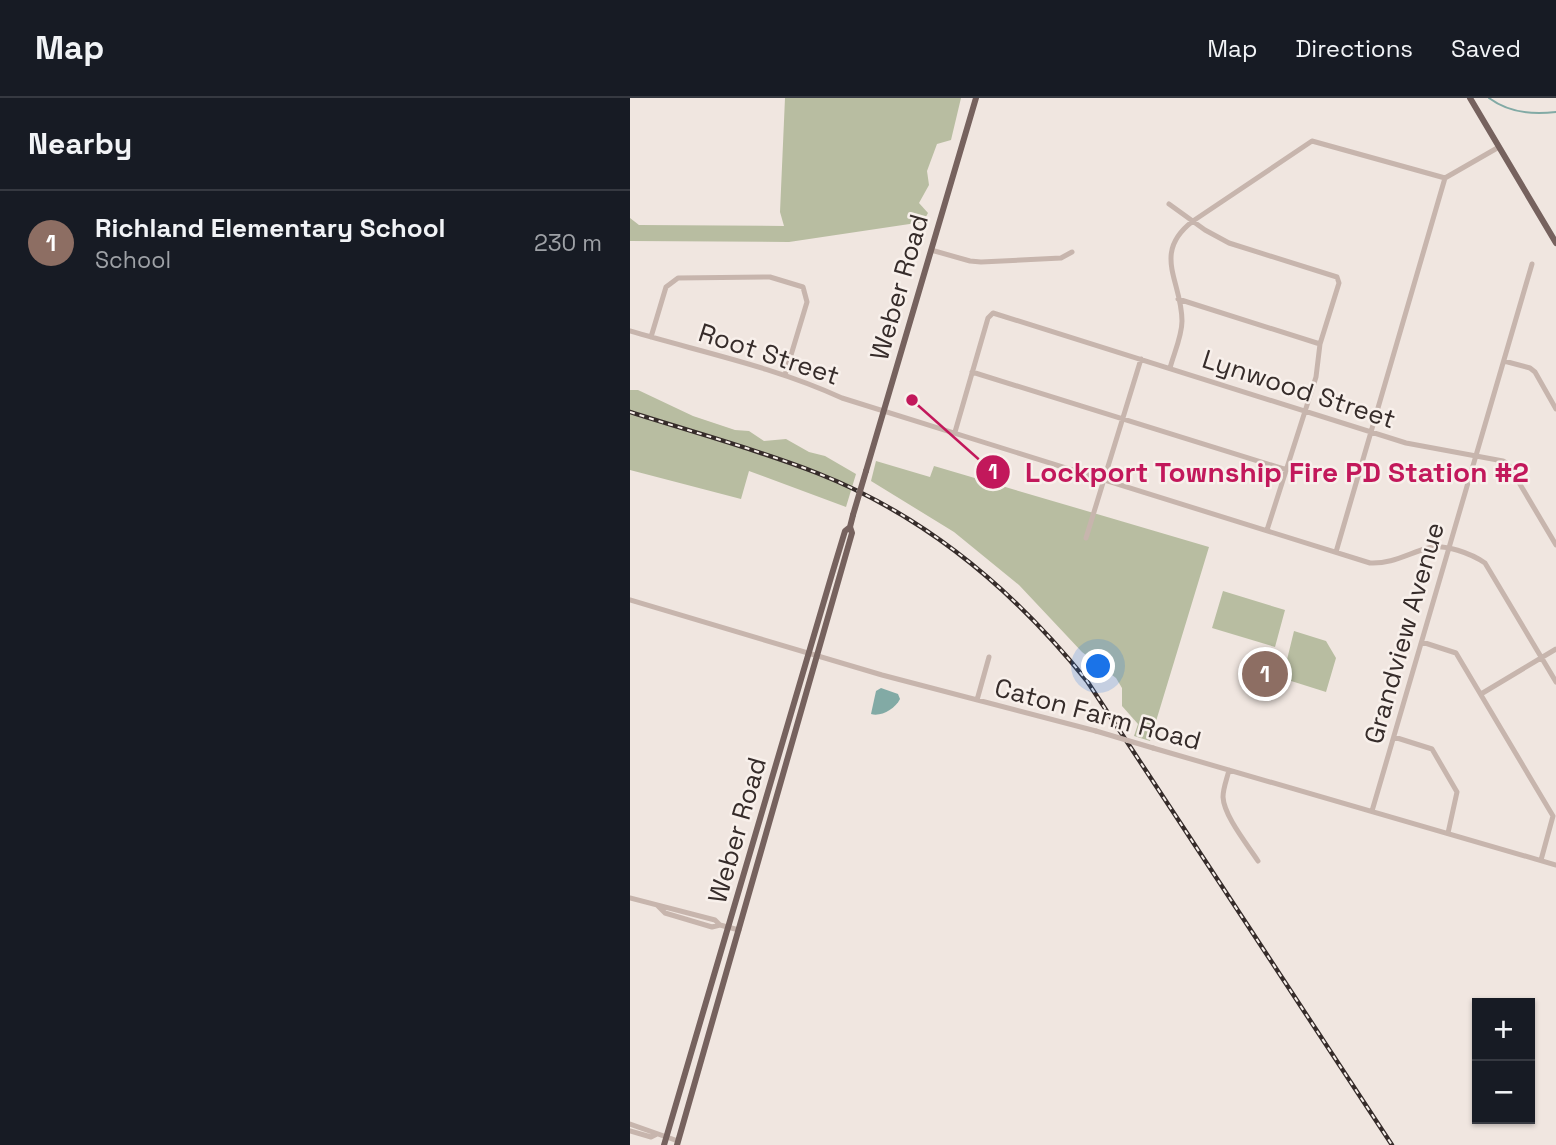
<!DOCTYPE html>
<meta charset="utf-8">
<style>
:root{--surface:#171b24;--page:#20242c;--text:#f1f3f6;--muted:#9ea1a6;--line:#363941;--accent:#95abab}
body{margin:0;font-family:"Space Grotesk",sans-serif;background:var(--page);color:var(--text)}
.controls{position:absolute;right:21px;bottom:21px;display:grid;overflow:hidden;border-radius:0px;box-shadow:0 2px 5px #0004}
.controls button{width:63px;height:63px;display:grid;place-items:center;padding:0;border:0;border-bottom:2px solid var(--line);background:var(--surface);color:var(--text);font:35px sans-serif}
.you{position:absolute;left:469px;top:569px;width:24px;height:24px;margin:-18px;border:5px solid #fff;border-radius:50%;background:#1a73e8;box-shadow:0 0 0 10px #1a73e833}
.badge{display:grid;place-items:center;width:46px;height:46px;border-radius:50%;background:var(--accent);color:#fff;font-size:23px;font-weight:700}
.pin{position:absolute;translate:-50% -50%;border:4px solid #fff;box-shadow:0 2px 7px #0006}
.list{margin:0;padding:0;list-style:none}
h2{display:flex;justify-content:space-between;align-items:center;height:91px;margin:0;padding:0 28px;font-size:30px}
h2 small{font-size:23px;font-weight:400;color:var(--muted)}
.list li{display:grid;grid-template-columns:46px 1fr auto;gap:21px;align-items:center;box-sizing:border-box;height:105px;padding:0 28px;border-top:2px solid var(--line)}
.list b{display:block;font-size:26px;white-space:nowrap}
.list p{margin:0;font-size:23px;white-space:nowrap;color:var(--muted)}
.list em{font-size:23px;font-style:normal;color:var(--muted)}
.map{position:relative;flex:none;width:926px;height:1047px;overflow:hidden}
header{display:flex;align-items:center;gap:42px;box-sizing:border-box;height:98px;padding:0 35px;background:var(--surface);border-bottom:2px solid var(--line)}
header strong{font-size:33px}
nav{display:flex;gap:38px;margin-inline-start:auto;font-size:24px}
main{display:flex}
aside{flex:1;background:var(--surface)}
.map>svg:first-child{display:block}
.green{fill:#b8bda1}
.water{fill:#82aaa5}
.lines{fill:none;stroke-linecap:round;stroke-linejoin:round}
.stream{stroke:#82aaa5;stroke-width:2}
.minor{stroke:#c7b5ad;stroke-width:5}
.major{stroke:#76625e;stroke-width:6}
.rail-casing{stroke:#362c2a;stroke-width:4.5}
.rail{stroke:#f8f0eb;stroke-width:2;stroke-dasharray:5;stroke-linecap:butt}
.minor-bridge{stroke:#c7b5ad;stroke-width:5}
.major-bridge{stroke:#76625e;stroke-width:6}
.labels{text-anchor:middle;stroke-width:5;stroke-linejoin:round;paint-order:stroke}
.street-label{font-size:26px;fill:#362c2a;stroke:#f8f0eb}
.leader{fill:none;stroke:#c2185b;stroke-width:2.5}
.callout-dot{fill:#c2185b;stroke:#f8f0eb;stroke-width:2.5}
.mark-label{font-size:21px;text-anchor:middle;font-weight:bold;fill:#fff}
.callout-label{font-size:28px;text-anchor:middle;font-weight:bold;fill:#c2185b;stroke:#f8f0eb;stroke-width:5;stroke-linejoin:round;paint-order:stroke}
</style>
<header>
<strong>Map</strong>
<nav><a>Map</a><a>Directions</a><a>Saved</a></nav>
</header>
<main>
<aside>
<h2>Nearby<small></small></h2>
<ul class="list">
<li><span class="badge" style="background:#8d6e63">1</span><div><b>Richland Elementary School</b><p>School</p></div><em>230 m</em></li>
</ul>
</aside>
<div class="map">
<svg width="926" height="1047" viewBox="0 0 926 1047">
<rect width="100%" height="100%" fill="#f0e6e0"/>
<path class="green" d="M155 0H331L321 42 307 46 297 73 299 87 289 105 298 115 293 124 159 144 0 143V120L9 127 154 128 150 114Z
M0 292H8L63 318 105 332 119 333 134 343 156 341 179 354 195 358 226 376 216 409 119 373 111 401 0 372Z
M246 363 300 379 304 368 579 449 520 643 504 638 508 626 492 608V590L486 580 452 554 389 487 324 434 241 383Z
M593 493 655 512 645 549 582 530Z
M664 533 696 543 706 560 696 594 658 582 653 578Z"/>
<path class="water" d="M251 590 268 596 270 601C265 611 251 619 241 616L246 593Z"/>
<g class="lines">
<path class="stream" d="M859 0C879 15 902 17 926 14"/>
<path class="minor" d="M539 106 575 132 599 145 707 179 709 185 690 246 686 279 637 432
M301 152 340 163 351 164 431 160 442 154
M548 201 690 246
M0 233C71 254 145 269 212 300L740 465C762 466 777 456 798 450 814 445 842 456 855 465L926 584
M21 239 36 189 48 180 140 179 173 189 177 204 155 277
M874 263 900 270 905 274 926 311
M540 270C544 255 552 238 552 223 552 183 521 155 563 123L682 43 815 80
M342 274 657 372
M325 334 358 220 363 215 776 345 873 363 878 366 926 447
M456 440 511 261
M706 454 815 80 869 49
M0 502 252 577 466 633
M792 544 826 555 923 718 911 762
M851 596 926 551
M347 602 359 559
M764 639 802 651 827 694 818 735
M523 650 926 767
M599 672C597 681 593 690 593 699 594 718 617 746 628 763
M742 713 902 166
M0 800 85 822 90 827 109 832
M28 808 35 815 82 829 90 827
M0 1026 48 1043
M0 1033 21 1039 27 1036"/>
<path class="major" d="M840 0 926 145
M236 373 346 0
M34 1047 202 476 215 433 220 429
M47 1047C106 843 164 639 222 435L220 429 223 417"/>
<defs>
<path id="rail" d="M0 314C62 334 126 351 187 375 296 418 384 492 457 583L762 1047"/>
</defs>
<use href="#rail" class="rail-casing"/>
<use href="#rail" class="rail"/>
<path class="minor-bridge" d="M466 633 523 650"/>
<path class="major-bridge" d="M223 417 236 373"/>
</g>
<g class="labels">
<g class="street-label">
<text transform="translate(269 189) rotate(-74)" y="9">Weber Road</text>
<text transform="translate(139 256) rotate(18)" y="9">Root Street</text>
<text transform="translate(669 291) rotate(18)" y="9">Lynwood Street</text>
<text transform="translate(774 535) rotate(-74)" y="9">Grandview Avenue</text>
<text transform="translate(468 616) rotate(15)" y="9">Caton Farm Road</text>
<text transform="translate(107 732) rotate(-74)" y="9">Weber Road</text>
</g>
</g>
<path class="leader" d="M282 302L363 374"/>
<g class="callout-dot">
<circle cx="282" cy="302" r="7"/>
<circle cx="363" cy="374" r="18"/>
</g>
<g class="mark-label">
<text x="363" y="381">1</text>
</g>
<g class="callout-label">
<text x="647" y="384">Lockport Township Fire PD Station #2</text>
</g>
</svg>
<div class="controls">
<button>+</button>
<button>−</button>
</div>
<div class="you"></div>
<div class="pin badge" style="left:635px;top:576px;background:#8d6e63">1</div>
</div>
</main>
